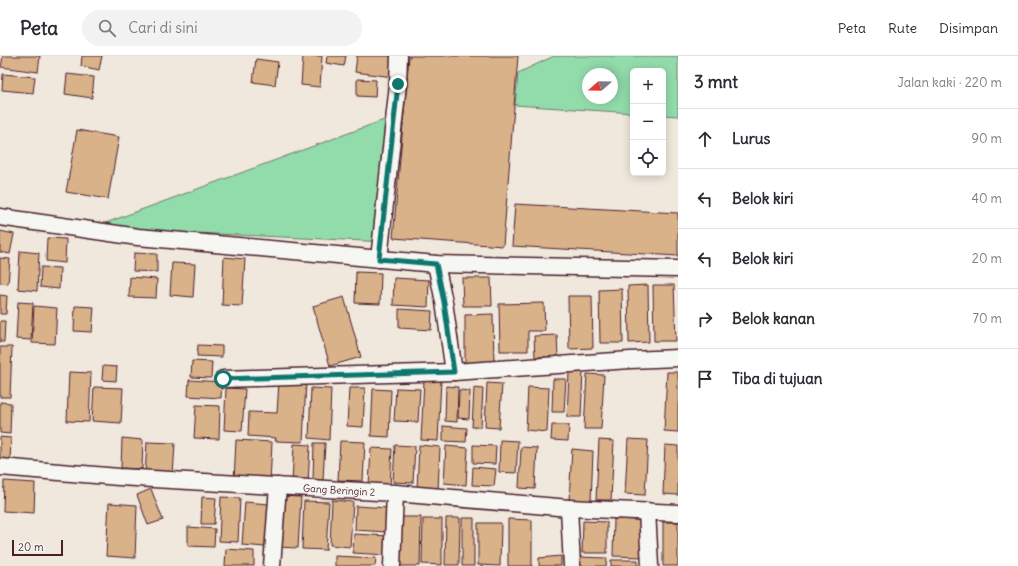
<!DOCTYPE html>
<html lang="id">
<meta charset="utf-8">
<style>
:root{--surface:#fff;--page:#f2f2f3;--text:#2b2b33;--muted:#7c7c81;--line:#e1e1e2}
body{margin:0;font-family:Delius,sans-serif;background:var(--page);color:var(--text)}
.controls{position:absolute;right:12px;top:12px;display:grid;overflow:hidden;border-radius:6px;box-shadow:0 2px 10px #0003}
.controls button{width:36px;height:36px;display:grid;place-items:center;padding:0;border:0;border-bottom:1px solid var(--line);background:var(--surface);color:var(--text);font:20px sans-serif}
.compass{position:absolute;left:582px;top:12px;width:36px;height:36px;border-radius:50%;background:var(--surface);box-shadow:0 2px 10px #0003;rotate:250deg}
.scale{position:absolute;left:12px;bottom:10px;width:51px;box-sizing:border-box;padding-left:4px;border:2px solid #4a1f2b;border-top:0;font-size:11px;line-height:14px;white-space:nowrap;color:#4a1f2b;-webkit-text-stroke:3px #f6f6f2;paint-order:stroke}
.stop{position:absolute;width:12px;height:12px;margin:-9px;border:3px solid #0f766e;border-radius:50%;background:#fff}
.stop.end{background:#0f766e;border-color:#fff;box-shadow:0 1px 4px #0008}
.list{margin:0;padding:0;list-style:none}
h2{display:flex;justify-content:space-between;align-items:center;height:52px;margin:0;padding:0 16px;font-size:17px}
h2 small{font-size:13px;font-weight:400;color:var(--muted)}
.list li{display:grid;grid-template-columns:26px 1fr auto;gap:12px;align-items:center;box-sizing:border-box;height:60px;padding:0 16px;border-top:1px solid var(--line)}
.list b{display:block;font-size:15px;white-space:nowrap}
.list em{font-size:13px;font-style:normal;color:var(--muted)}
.icon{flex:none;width:22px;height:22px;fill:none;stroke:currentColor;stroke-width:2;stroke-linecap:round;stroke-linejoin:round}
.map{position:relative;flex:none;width:678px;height:510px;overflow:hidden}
header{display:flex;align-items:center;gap:24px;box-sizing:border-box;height:56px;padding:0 20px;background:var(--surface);border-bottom:1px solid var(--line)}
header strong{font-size:19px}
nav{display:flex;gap:22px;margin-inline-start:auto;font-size:14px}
.search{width:280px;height:36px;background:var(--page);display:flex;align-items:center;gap:10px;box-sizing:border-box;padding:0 14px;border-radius:22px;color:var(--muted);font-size:15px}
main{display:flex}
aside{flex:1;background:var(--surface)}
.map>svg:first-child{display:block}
.green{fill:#92dbab;stroke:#6e7d6b;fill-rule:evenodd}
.building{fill:#d9b28a;stroke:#4a1f2b}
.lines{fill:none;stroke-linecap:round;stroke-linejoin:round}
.street-casing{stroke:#4a1f2b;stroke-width:19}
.street{stroke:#f6f6f2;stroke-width:16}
.route{stroke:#0f766e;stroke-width:5}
.labels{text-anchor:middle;stroke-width:3;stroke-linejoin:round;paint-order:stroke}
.street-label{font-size:10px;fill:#4a1f2b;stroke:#f6f6f2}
</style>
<header>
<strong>Peta</strong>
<div class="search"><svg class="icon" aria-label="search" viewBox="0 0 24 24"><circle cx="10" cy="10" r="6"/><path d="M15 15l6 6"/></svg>Cari di sini</div>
<nav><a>Peta</a><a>Rute</a><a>Disimpan</a></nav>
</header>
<main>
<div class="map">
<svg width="678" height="510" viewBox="0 0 678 510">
<rect width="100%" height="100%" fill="#f0e8dd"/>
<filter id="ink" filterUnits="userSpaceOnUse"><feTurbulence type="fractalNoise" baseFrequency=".025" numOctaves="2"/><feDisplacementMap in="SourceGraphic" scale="8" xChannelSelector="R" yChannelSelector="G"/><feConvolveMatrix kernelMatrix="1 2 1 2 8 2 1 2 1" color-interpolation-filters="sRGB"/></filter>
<g filter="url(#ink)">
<path class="green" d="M554 0H678V60L663 59V15H633V57L515 49 518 17ZM588 18H612V42H588Z
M400 58 386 186 92 172Z"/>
<path class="building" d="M3 0H40L38 16 1 11Z
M82 0H102L99 14 81 10Z
M303 0H322L320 31 301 29Z
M327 0H346L344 10 326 7Z
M357 0H396L393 21 355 16Z
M409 0H518L503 190 393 182Z
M256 3 278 6 275 29 253 26Z
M3 18 35 21 33 37 2 34Z
M67 18 94 21 92 42 65 38Z
M357 23 376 24 375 41 357 40Z
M77 74 119 81 108 143 66 136Z
M515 148 678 157V200L512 190Z
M0 175 14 178 10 198 0 196Z
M47 182 66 183 65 207 46 205Z
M20 195 39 197 37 235 18 233Z
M134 197 157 198V216L133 215Z
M224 201 245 203 242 250 222 249Z
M0 202 10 203 8 228 0 227Z
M172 207 195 208 193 241 170 239Z
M41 211 60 212 59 233 40 231Z
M356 216 381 217 380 248 355 247Z
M130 221 157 223 156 242 129 241Z
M394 222 429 224 428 251 393 249Z
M462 222H491L492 250H463Z
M648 229 649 286 629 287 628 230Z
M653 229H674L676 285H654Z
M622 233 623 287H600L599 234Z
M0 239 7 240 6 258H0Z
M568 240H592L593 292 569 293Z
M344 241 361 301 330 310 313 250Z
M18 246 33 247 31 284 16 283Z
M544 247 545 275H528V295H500L499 248Z
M34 250 57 252 55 288 32 287Z
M75 250 94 251 92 276 74 275Z
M399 253 432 255 431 274 399 272Z
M493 258 494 308H465V259Z
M0 265H5L4 286H0Z
M557 279 558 301H535L534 280Z
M198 289 222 290V301L197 300Z
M0 291H12L10 341H0Z
M192 305 212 306 211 322 191 321Z
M103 310 117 311 116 325 102 324Z
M69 316 91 317 89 366 67 365Z
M569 316H583L581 361H567Z
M667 316H678V376L664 375Z
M587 318 604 319 601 373H584Z
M553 323H566L564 356H552Z
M189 324 222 326 221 342 188 340Z
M424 324H441L438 385 421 384Z
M279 325 306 326 303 386 275 385 276 382 248 380 249 356 277 357Z
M487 327 502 328 499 372 485 371Z
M446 330 458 331 457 366 445 365Z
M94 331 123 332 121 367 92 365Z
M528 331 549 332 547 376 526 374Z
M226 332 245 333 242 375 224 374Z
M311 332 331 333 329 384 309 382Z
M349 332H365L363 371 347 370Z
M396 332 420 333 418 366 394 365Z
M474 332 483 333 481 371H472Z
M373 333 391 334 389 381 371 380Z
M459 334 470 335 469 363 458 362Z
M0 346 11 347 10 378 0 377Z
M196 349 220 350 219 383 194 382Z
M552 369H569L568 385 551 384Z
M443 370 467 372 466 386 443 385Z
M0 381 11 382 10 407 0 406Z
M122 382 143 384 142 413 121 412Z
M628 383 648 384 645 439 625 438Z
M236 384 272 386 270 427 234 425Z
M500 384 518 385 516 417 499 416Z
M599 384 614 385 611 444H596Z
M340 385 365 386 363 425 338 424Z
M147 386 175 387 173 420 145 419Z
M314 387H325L323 424 313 423Z
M294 388 310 389 308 428 292 427Z
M395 389 415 390 413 427 393 426Z
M419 389 440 391 438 434 417 433Z
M473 389 496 390 495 408 473 407Z
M665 389 678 390V439L663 438Z
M446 390 468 392 466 429 444 427Z
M521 391 537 392 535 433 519 432Z
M371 392 392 393 390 431 369 430Z
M572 393 593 395 591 446 569 444Z
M473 411 496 413 494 430 472 429Z
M4 425 35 427 34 457 3 455Z
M151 433 163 464 148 469 137 439Z
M280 440 301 441 298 492 277 491Z
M202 441 216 442 214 468H201Z
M221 441 240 442 238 486 219 485Z
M332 444 353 446 350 491 330 489Z
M304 445 329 446 326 494 302 493Z
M245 446 269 448 265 491 242 489Z
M109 447 137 449 135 502 106 500Z
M356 450 388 452 387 476 355 474Z
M397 461H421L420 510H397Z
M446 462H460L459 509H445Z
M462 462H474V510H462Z
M423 463H442V509L422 508Z
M508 463 532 464V510H508Z
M614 463 642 464V501L613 500Z
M583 465 607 466V497H582Z
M663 466H678V510H663Z
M478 467H501L500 510 478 509Z
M188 471 215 473 214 491 188 490Z
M354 478 388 480 387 499 353 497Z
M226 493 254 495V510H225Z
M335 500 376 502 375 510H335Z
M561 500V510H539V502Z
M578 501 607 502 606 510H578Z
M611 504H638V510H611Z"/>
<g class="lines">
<defs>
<g id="street">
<path d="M0 161 138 181 436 208 678 213"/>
<path d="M379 203 398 28 399 0"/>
<path d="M436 208 444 246 454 316"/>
<path d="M223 323 454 316 630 304 678 302"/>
<path id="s1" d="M0 411 119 421 395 437 569 452 678 457"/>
<path d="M569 452 572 510"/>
<path d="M647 455 650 510"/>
<path d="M272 510 278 430"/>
<path d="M392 510 395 437"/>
</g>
</defs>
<use href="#street" class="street-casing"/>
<use href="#street" class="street"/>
</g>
</g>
<g class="lines" filter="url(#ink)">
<path class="route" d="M223 323 454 316 444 246 436 208 379 203 398 28"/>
</g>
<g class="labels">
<g class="street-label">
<text dy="4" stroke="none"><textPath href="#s1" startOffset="340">Gang Beringin 2</textPath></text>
</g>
</g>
</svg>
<div class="controls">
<button>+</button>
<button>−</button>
<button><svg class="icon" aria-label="locate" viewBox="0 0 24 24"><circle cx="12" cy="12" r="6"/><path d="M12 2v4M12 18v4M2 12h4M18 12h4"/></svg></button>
</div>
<svg class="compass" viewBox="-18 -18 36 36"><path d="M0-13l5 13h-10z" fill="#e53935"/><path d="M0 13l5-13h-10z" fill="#7c7c81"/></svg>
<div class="scale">20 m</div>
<div class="stop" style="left:223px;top:323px"></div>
<div class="stop end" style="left:398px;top:28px"></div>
</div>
<aside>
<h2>3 mnt<small>Jalan kaki · 220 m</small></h2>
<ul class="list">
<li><svg class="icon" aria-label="ahead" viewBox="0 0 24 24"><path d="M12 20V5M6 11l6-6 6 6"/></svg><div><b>Lurus</b></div><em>90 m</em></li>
<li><svg class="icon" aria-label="left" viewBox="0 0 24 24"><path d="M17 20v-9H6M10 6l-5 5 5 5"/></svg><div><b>Belok kiri</b></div><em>40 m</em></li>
<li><svg class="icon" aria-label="left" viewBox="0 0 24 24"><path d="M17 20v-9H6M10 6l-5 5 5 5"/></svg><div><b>Belok kiri</b></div><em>20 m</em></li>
<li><svg class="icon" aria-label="right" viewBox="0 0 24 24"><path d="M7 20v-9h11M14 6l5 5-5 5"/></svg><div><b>Belok kanan</b></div><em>70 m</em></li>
<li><svg class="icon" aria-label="arrive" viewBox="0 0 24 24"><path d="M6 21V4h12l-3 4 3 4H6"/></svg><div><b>Tiba di tujuan</b></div></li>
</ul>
</aside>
</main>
